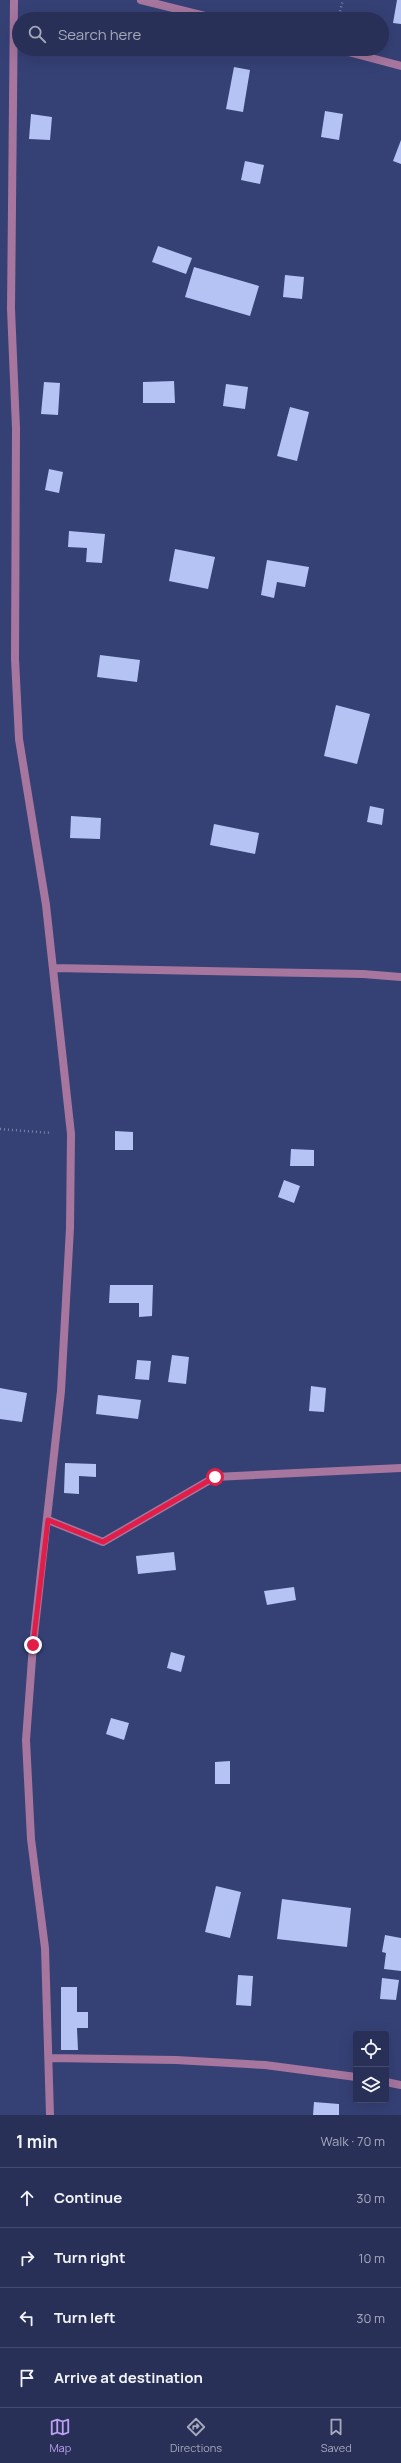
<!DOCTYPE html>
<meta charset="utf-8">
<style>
:root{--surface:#283058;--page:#343c61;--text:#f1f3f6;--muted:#a5a9ba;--line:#444b6e;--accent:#bca0f2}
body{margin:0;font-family:Manrope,sans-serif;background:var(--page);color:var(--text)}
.controls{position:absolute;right:12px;bottom:12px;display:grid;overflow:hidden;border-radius:4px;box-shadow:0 4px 16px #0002}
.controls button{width:36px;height:36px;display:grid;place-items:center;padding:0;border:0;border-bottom:1px solid var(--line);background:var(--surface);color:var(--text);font:20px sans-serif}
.stop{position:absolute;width:12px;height:12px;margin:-9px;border:3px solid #e11d48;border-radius:50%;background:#fff}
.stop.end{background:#e11d48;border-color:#fff;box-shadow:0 1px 4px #0008}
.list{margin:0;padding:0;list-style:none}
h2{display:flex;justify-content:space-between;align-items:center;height:52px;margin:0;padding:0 16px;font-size:17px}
h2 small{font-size:13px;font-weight:400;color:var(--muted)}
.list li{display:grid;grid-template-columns:26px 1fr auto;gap:12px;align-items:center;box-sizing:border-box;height:60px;padding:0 16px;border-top:1px solid var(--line)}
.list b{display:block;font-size:15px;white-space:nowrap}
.list em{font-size:13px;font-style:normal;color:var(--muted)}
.icon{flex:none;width:22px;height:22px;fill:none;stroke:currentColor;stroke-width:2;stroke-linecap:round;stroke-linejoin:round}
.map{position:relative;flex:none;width:401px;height:2115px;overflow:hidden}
.search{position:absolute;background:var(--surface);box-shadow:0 4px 16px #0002;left:12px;right:12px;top:12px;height:44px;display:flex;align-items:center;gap:10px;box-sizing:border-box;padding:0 14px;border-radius:22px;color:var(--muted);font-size:15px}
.sheet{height:292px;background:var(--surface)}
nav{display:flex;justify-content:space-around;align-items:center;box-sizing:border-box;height:56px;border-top:1px solid var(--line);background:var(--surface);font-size:11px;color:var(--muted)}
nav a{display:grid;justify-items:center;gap:2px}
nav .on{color:var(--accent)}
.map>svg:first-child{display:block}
.building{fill:#b4c2f4}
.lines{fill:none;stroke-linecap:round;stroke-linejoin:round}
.path{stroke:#7a82a6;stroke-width:2.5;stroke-dasharray:1 3;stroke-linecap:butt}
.service{stroke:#a6769e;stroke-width:8}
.minor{stroke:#a6769e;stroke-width:8}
.route{stroke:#e11d48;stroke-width:5}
</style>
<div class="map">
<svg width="401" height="2115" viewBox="0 0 401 2115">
<rect width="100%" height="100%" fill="#354075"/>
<path class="building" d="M397 0H401V24L393 23Z
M80 14 100 18V19H79Z
M109 49H122L119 55Z
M234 67 250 70 243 112 226 109Z
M325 111 343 114 339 140 321 137Z
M31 114 52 117 50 140 29 139Z
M401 140V164L393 161Z
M245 161 264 165 260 184 241 180Z
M158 246 192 258 186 274 152 262Z
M194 267 259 286 250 316 185 297Z
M285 275 304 277 302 299 283 297Z
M174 381 175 403H143V382Z
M44 382 60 383 58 415 41 414Z
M226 384 248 387 245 409 223 406Z
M290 407 309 412 297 461 277 456Z
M49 469 63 472 59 493 45 490Z
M69 531 105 534 102 563 86 562 87 548 68 547Z
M175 549 215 557 208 589 169 581Z
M267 560 309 567 305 587 277 582 274 598 261 595Z
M100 655 140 660 137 682 97 677Z
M336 705 370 714 357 764 324 756Z
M370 806 384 809 382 825 367 822Z
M71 816 101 818 100 839 70 838Z
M214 824 259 833 255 854 210 845Z
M115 1131 133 1132V1150H115Z
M291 1149 314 1150V1166H290Z
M284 1180 300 1186 294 1203 278 1197Z
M110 1285H153L152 1316 139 1317V1303H109Z
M172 1355 189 1357 186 1384 168 1382Z
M137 1360 151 1361 149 1380 135 1379Z
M311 1386 326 1388 324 1412 309 1411Z
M0 1388 27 1393 22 1422 0 1419Z
M98 1395 141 1400 138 1419 96 1414Z
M65 1463 96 1464V1477L79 1476V1494L64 1493Z
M174 1552 176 1570 138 1574 136 1556Z
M294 1587 296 1600 267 1605 264 1591Z
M171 1652 185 1656 181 1672 167 1668Z
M111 1718 129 1723 124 1740 106 1734Z
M230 1761V1784H215V1762Z
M216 1886 241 1892 230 1938 205 1932Z
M282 1899 351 1908 347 1947 277 1939Z
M385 1935 401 1938V1971L384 1969 386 1953 382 1952Z
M238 1975 253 1976 251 2006 236 2005Z
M382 1978 399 1980 396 2000 380 1999Z
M61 1987H77V2012H88V2028H77L78 2050H61Z
M314 2102 339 2104V2115H313Z"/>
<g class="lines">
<path class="path" d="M338 19 343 0
M0 1129 51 1133"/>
<path class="service" d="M48 1520 103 1542 215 1477 401 1468"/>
<path class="minor" d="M14 0 11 309 16 428 15 659 19 739 46 905 71 1134 70 1228 61 1391 33 1645 26 1740 31 1839 45 1948 50 2115
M141 0 217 19
M337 49 401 66
M54 968 363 974 401 977
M50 2058 176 2060 265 2065 356 2077
M386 2082 401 2085"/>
</g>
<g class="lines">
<path class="route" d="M33 1645 48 1520 103 1542 215 1477"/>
</g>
</svg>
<div class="controls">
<button><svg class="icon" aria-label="locate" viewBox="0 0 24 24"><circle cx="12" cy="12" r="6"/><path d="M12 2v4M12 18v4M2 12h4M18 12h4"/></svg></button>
<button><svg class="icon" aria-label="layers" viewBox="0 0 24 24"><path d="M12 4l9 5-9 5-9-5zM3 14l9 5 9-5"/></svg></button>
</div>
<div class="stop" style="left:215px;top:1477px"></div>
<div class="stop end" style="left:33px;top:1645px"></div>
<div class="search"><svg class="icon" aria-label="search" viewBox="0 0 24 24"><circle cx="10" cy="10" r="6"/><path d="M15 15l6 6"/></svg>Search here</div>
</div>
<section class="sheet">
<h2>1 min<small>Walk · 70 m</small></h2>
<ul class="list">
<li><svg class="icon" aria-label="ahead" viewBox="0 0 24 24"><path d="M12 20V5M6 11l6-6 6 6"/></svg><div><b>Continue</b></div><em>30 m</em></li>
<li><svg class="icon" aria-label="right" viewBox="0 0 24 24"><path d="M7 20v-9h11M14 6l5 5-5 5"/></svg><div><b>Turn right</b></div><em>10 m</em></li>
<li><svg class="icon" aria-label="left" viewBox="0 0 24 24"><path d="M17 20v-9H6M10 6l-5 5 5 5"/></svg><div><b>Turn left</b></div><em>30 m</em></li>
<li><svg class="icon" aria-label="arrive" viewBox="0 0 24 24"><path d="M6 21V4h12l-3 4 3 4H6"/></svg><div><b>Arrive at destination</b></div></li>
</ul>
</section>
<nav>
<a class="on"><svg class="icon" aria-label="map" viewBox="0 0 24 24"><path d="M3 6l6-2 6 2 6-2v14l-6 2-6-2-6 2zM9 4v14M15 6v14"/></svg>Map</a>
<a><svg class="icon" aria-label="directions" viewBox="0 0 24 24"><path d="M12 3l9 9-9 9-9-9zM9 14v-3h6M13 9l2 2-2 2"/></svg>Directions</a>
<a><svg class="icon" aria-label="saved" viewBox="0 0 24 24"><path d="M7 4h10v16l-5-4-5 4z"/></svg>Saved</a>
</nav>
